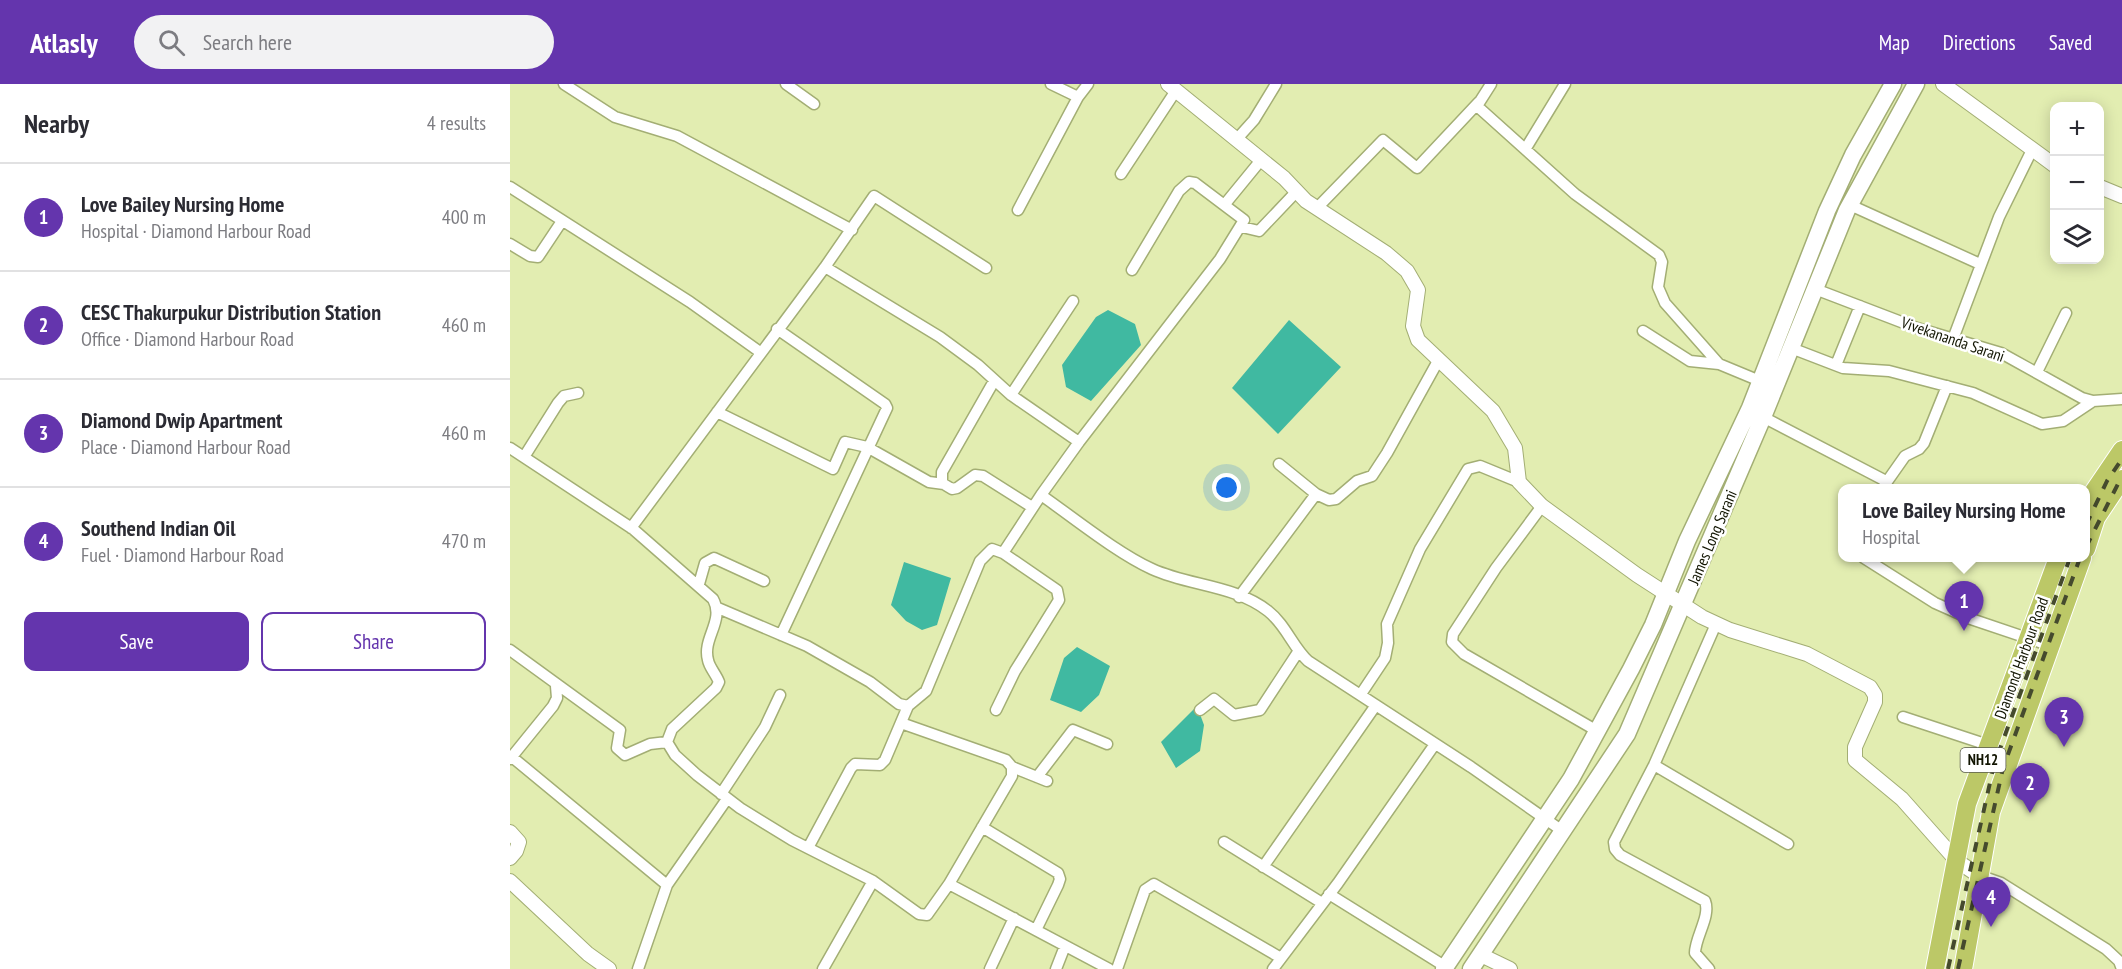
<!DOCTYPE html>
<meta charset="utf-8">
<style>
:root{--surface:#fff;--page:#f2f2f3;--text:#2b2b33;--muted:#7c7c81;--line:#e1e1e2;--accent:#6435ad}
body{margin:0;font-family:"PT Sans Narrow",sans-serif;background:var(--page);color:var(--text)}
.controls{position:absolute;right:18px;top:18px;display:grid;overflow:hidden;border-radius:12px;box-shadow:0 3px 15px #0003}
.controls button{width:54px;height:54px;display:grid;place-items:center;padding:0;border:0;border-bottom:2px solid var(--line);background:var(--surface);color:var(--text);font:30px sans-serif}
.you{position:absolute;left:717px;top:404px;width:21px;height:21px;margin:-15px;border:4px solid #fff;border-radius:50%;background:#1a73e8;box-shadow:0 0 0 9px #1a73e833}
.badge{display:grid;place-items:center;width:39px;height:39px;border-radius:50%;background:var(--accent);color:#fff;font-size:20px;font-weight:700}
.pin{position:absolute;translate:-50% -50px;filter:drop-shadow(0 2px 3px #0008)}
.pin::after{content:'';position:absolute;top:32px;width:21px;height:18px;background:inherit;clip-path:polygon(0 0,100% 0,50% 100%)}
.popup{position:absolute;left:1328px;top:400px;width:252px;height:78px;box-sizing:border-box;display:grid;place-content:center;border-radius:12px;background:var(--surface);filter:drop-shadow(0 2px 4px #0005);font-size:20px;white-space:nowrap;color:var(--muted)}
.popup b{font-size:22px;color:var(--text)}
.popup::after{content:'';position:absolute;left:50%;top:100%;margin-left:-12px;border:12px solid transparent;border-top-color:var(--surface)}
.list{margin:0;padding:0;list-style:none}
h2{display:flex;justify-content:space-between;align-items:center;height:78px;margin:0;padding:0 24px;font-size:26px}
h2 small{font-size:20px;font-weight:400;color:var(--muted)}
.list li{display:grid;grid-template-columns:39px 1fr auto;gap:18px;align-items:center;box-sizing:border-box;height:108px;padding:0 24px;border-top:2px solid var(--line)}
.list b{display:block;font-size:22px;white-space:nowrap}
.list p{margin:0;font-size:20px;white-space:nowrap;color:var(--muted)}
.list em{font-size:20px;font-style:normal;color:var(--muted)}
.actions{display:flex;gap:12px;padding:18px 24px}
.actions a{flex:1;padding:14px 0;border:2px solid var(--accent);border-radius:12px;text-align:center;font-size:21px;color:var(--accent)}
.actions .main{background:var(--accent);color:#fff}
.icon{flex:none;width:33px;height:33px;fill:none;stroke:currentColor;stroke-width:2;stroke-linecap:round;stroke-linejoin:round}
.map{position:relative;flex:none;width:1612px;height:885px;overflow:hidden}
header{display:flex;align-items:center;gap:36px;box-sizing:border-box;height:84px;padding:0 30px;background:var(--accent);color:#fff}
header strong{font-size:28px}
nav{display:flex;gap:33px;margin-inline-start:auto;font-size:21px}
.search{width:420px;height:54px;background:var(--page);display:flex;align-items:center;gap:15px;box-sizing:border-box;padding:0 21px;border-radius:33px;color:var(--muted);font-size:22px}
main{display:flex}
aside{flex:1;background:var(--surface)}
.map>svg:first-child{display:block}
.water{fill:#40b9a1}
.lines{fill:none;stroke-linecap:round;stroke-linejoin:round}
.minor-casing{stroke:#a3ae74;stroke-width:13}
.tertiary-casing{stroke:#a3ae74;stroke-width:16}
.secondary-casing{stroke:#a3ae74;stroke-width:19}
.trunk-casing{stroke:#fff;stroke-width:20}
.minor{stroke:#fff;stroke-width:10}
.tertiary{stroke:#fff;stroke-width:14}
.secondary{stroke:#fff;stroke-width:16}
.trunk{stroke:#bcc867;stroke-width:18}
.rail{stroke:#454a2d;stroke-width:4;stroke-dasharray:10 10;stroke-linecap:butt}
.labels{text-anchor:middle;stroke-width:5;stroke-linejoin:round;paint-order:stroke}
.shield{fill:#fff;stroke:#585a4d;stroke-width:1.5}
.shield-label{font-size:15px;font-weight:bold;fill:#111401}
.street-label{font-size:16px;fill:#111401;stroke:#fff}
</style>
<header>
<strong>Atlasly</strong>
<div class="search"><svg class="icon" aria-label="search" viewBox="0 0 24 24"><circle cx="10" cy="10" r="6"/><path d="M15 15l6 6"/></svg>Search here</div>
<nav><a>Map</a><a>Directions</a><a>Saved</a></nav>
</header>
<main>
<aside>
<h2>Nearby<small>4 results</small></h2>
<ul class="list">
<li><span class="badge">1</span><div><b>Love Bailey Nursing Home</b><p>Hospital · Diamond Harbour Road</p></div><em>400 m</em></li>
<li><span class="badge">2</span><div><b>CESC Thakurpukur Distribution Station</b><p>Office · Diamond Harbour Road</p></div><em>460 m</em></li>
<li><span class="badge">3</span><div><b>Diamond Dwip Apartment</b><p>Place · Diamond Harbour Road</p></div><em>460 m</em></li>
<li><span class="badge">4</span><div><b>Southend Indian Oil</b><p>Fuel · Diamond Harbour Road</p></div><em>470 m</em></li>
</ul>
<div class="actions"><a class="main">Save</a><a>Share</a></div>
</aside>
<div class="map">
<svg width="1612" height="885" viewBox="0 0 1612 885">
<rect width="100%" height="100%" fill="#e2edb1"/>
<path class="water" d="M598 226 625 240 631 261 581 317 556 303 552 281 586 233Z
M779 236 831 283 768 350 722 304Z
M394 478 441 494 427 541 412 546 396 537 381 521Z
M567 563 600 582 589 611 571 628 540 616 554 574Z
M687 622 694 641 690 667 666 684 651 658Z"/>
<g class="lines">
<defs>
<path id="minor" d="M54 0 105 33 167 52 342 146
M276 0 304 20
M541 0 568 13
M981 0 967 22 1065 110 1149 171 1152 178 1148 203 1155 219 1209 280 1250 297
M726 56 744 36 766 0
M1016 64 1055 0
M611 90 665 8
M0 103 180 218 250 268
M715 120 751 76
M1340 121 1470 180
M807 124 873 56 907 84 969 18
M508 126 568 13 578 0
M732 143 749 147 787 107
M0 160 20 172 28 173 52 137
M476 184 364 112 315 183 430 253 468 281 501 311 569 358 531 411C564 434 607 469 642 485 679 502 725 501 758 527 776 541 782 562 798 577L961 683 1054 748
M1305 205 1407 244 1491 269 1572 314 1583 317 1612 315
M267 245 375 320 377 324 271 551
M1133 247 1180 277 1209 280
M1443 255 1489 133 1522 66
M1281 264 1333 284 1379 287 1463 309 1532 340 1553 337 1583 317
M1326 281 1350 222
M1527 288 1556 229
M484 297 432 388V399L442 405 447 404 465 391 473 392 522 423
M501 311 563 217
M207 328 323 385 335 358 357 363 419 398 434 400
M1253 333 1374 396 1376 404
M569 358 710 175 734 136 685 99 679 98 669 107 622 186
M0 364 123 445 203 515C215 537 192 554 198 576 199 583 206 590 209 598L206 604 162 645 157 658 165 671 187 691 230 724 282 756 363 797 409 830 417 831 439 800 599 885
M14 373 48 319 54 312 68 309
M769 380 806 410 819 416 826 415 847 397 862 392 877 369 928 277
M1376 399 1395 372 1409 365 1414 359 1437 302
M1032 422 986 484 943 550 942 558 954 570 1089 648
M121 444 315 183
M1354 474 1425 519 1461 535 1541 562
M189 500 195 479 204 474 254 497
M729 513 806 410
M208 524 297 562 360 598 389 620 398 622 416 607 470 477 482 465 493 469
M0 566 110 646 107 664 115 671 140 660 157 658
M851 610 875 574 878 559 877 540 910 465 958 385 970 382 1009 398
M486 626 505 587 549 516 547 506 493 469 531 411
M690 626 704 615 724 631 750 626 788 568
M1393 633 1478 661
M391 639 496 676 502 683V692L439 800
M2 673 157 801
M0 675 43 622 47 614 46 602
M1144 681 1278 760
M502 683 537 697
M527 693 563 646 597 660
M211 710 255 643 270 611
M472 743 548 789 550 795 548 801 526 846
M714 758 812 819
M298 764 341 684 345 680 370 681 375 676 398 622
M753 783 866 621
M1468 791 1491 799 1596 865 1609 877 1612 885
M819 810 936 883
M128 885 157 801 217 715
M313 885 363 797
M480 885 504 834
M546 885 555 862
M607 885 635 806 644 800 771 874
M763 885 828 799 925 660
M1199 885 1185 869C1185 853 1201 832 1195 817L1110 771 1105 765 1104 758 1144 681 1206 540"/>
<path id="tertiary" d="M658 0 774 94 796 117 876 169 897 187 908 206 903 242 908 256 983 327 1005 364 1009 398 1032 422 1127 491 1192 533 1220 546 1297 570 1360 603 1365 611V618L1345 663V676L1392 715 1447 777 1468 791
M1433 0 1544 81
M1590 103 1612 112
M0 748 9 758 6 767 0 774
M0 797 78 870 99 885
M971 871 1000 885"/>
<path id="secondary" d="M934 885 1061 695 1121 585 1143 541 1177 457 1240 324 1317 127 1343 71 1383 0
M961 885 1117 650 1253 333 1337 126 1406 0"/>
<path id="trunk" d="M1576 419 1612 366
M1576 465 1586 434 1612 395
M1425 885 1457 720 1548 474
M1453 885 1481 728 1572 474"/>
</defs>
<use href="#minor" class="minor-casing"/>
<use href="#tertiary" class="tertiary-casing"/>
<use href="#secondary" class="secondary-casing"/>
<use href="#trunk" class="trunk-casing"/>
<use href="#minor" class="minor"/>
<use href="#tertiary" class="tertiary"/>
<use href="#secondary" class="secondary"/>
<use href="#trunk" class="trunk"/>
<path class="rail" d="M1576 441 1597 397 1612 375
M1576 463 1612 392
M1438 885 1484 681 1560 474
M1448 885 1493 684 1570 474"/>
</g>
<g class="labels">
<rect class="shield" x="1450.5" y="664" width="45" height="24" rx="4.5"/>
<g class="shield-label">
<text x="1473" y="681">NH12</text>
</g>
<g class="street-label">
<text transform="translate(1443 255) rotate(19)" y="6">Vivekananda Sarani</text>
<text transform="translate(1202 453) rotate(-67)" y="6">James Long Sarani</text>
<text transform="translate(1511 574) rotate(-70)" y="6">Diamond Harbour Road</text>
</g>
</g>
</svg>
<div class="controls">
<button>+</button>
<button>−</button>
<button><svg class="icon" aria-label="layers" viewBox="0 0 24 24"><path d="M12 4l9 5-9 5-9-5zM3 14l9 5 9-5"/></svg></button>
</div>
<div class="you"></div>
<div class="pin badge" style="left:1454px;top:547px">1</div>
<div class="popup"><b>Love Bailey Nursing Home</b>Hospital</div>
<div class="pin badge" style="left:1520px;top:729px">2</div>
<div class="pin badge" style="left:1554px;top:663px">3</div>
<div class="pin badge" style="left:1481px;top:843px">4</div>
</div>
</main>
